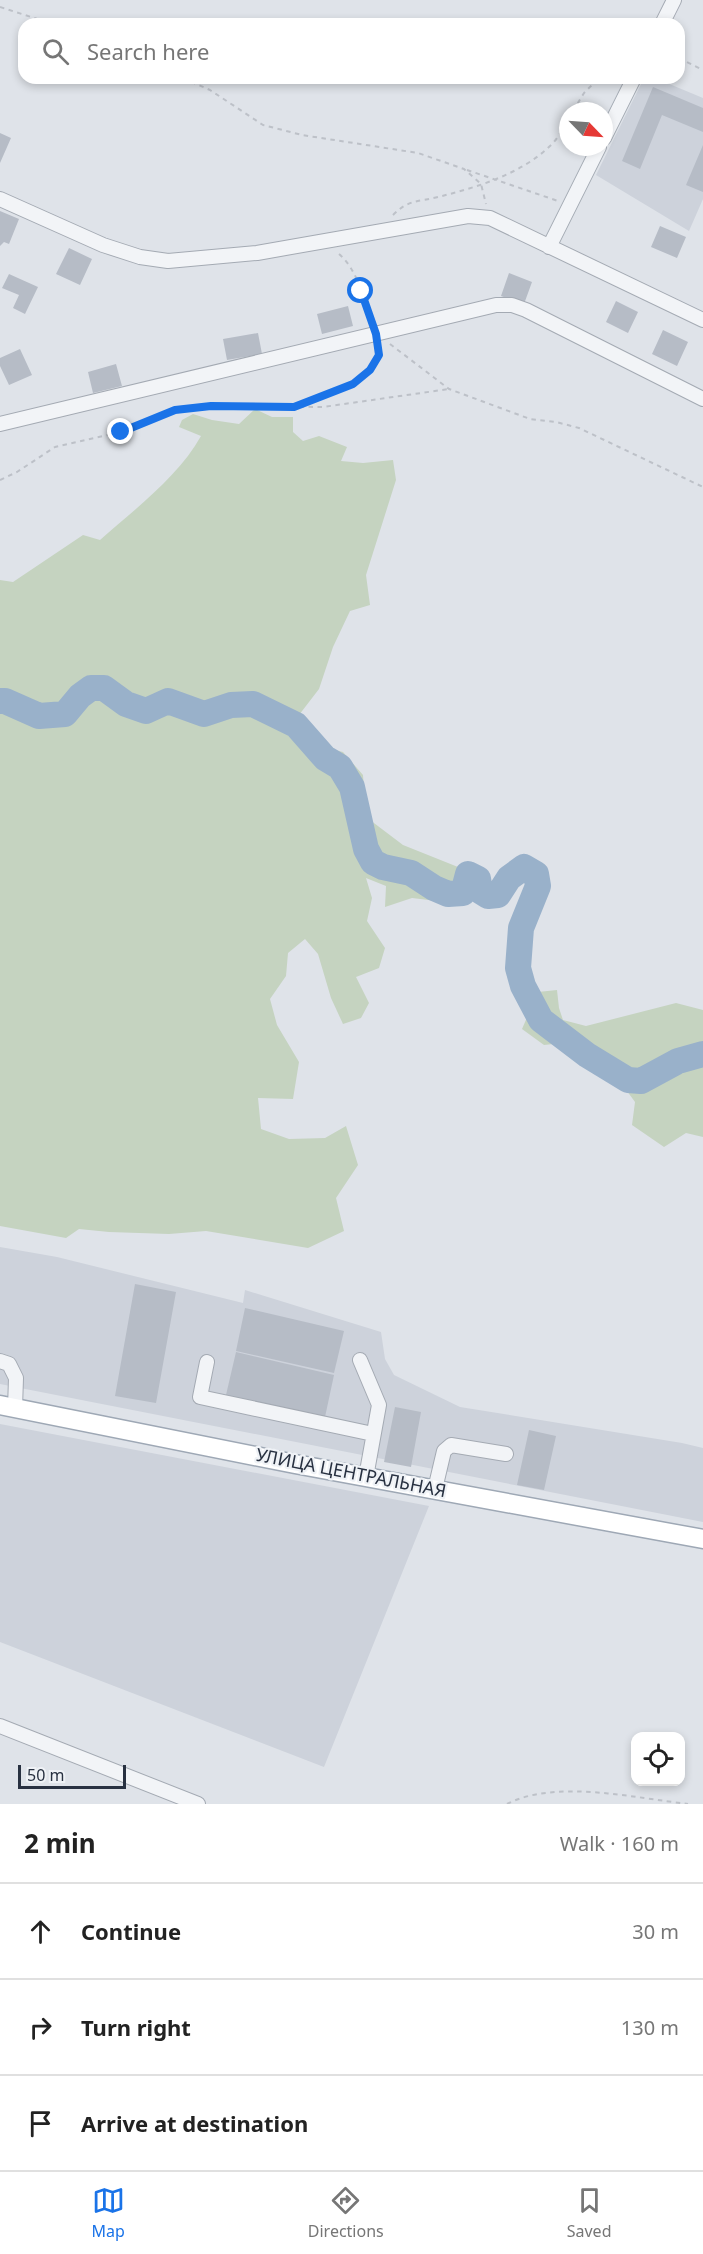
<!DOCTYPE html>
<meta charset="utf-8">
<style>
:root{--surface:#fff;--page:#f6f6f6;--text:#222;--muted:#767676;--line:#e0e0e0;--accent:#1a73e8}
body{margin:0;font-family:"Noto Sans",sans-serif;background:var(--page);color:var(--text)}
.controls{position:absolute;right:18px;bottom:18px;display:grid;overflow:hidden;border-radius:12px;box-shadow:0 3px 9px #0003}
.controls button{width:54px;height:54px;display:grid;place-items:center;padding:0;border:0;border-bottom:2px solid var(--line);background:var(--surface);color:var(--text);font:30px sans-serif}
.compass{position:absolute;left:559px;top:102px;width:54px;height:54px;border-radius:50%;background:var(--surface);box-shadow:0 3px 9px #0003;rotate:115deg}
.scale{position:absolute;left:18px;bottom:15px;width:108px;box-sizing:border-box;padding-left:6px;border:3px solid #283141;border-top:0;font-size:16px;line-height:21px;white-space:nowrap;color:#283141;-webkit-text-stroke:4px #eff2f6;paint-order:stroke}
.stop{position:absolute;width:18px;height:18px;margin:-14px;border:4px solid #1a73e8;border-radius:50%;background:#fff}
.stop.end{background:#1a73e8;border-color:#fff;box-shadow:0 2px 6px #0008}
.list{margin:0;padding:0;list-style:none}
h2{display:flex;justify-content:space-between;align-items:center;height:78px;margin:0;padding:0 24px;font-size:26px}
h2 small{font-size:20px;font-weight:400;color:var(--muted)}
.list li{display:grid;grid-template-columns:39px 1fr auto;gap:18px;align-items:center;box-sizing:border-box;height:96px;padding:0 24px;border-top:2px solid var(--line)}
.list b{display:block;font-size:22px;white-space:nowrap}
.list em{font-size:20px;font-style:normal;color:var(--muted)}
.icon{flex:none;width:33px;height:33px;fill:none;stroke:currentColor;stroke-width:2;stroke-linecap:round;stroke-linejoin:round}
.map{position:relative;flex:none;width:703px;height:1804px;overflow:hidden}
.search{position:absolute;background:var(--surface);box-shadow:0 3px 9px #0003;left:18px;right:18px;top:18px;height:66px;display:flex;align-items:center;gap:15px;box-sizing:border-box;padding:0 21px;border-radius:18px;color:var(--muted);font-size:22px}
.sheet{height:366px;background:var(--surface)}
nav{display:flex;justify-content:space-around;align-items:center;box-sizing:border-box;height:84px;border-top:2px solid var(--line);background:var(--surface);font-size:16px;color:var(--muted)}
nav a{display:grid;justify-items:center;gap:3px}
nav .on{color:var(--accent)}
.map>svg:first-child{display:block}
.built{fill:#cdd2db}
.green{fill:#c5d3c0}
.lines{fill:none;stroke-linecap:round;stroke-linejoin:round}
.river{stroke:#99b1ca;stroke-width:26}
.building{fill:#b6bcc6}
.minor-casing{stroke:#a4aab3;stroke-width:16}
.major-casing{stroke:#9ea8b5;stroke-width:21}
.path{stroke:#bdc1c8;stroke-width:2;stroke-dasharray:4.5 4.5;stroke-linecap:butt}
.minor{stroke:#f2f4f7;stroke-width:14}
.major{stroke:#fff;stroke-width:18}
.route{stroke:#1a73e8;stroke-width:8}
.labels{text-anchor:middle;stroke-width:4.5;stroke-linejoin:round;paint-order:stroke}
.street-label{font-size:18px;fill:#283141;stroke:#eff2f6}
</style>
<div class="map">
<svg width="703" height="1804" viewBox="0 0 703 1804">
<rect width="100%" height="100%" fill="#dfe3e9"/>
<path class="built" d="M644 78H655L703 98V199L689 231 596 175Z
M0 1247 57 1257 243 1303 245 1290 381 1332 385 1359 394 1375 460 1407 682 1443 703 1448V1522L0 1384Z
M0 1424 429 1506 324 1767 0 1642Z"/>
<path class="green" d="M255 409 272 417H293V432L303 441 319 436 347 447 341 461 363 463 393 460 396 480 366 575 370 605 350 611 333 647 319 689 299 715 315 745 343 752 363 775 366 817 403 845 458 867 453 903 412 898 385 907 386 886 366 878 372 898 367 921 385 948 379 968 356 977 369 1003 361 1018 343 1024 331 998 318 954 305 939 288 953 286 976 270 999 277 1025 299 1062 293 1099 258 1098 261 1129 289 1139 325 1138 346 1126 358 1165 336 1198 344 1231 308 1248 206 1231 169 1234 109 1232 79 1229 66 1238 0 1226V580L13 582 83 535 100 540C134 510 179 476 201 436L179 427 182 420 193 414 212 420 239 424Z
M557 990 559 1008 563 1020 586 1026 676 1003 703 1010V1137L686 1133 664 1147 632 1125 635 1102 616 1076 580 1060 563 1043 544 1045 522 1029 538 992Z"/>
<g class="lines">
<path class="river" d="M0 701H5L39 716 65 714 80 696 91 688H104L126 704 146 711 168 701 204 714 231 705 253 704 296 725 325 758 340 767 352 787 366 849 373 862 383 867 411 873 434 888 448 894 463 893 468 874 478 879 480 891 488 896 498 895 509 878 524 867 536 874 538 886 521 928 518 968 523 986 541 1020 587 1055 628 1080 641 1081 678 1061 703 1054"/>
</g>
<path class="building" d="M653 87 703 108V132L662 115 640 169 622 161Z
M0 133 11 138 0 163Z
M703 145V192L686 185Z
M0 211 19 219 9 244 4 242 0 246Z
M660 226 686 237 677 258 651 247Z
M69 248 92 259 80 285 56 274Z
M509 273 532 282 524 304 501 296Z
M9 274 38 287 25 314 13 308 19 295 2 288Z
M616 301 638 312 628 333 606 322Z
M348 306 353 326 322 334 317 314Z
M663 330 688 342 677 366 652 354Z
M258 333 262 354 227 360 223 339Z
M20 349 32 375 9 385 0 366V358Z
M116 364 122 386 93 393 88 372Z
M135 1284 176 1292 156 1403 115 1396Z
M245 1308 344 1331 334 1373 236 1351Z
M236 1352 334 1375 325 1417 226 1395Z
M395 1407 421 1412 411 1467 384 1462Z
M529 1430 556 1436 544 1490 517 1485Z"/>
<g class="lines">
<defs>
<path id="minor" d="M662 24 674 0
M604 138 634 78
M0 199 103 245 140 257 168 261 257 253 468 216 490 218 703 320
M549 247 599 147
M0 424 496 305H512L526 310 703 399
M360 1360 379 1405 366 1477
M0 1361 9 1364 16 1378 15 1408
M207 1362 200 1397 373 1434
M435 1489 444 1451 451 1445 506 1454
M0 1726 198 1804"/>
<path id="major" d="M0 1405 295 1464 703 1539"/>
</defs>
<use href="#minor" class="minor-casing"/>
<use href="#major" class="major-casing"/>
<path class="path" d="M0 7 53 24
M679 58 703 70
M183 78 210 90 263 125 302 135 418 153 464 169 481 184 486 204
M573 111 584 93 599 78
M467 170 558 201
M393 215C409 199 418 202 438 197 478 187 521 174 550 146 558 139 563 128 568 119
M339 254C357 269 364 299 372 321
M390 344 449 389 530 419 556 422 579 428 703 487
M297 406C322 396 381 381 378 346
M0 480 17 472 55 447 121 432 175 410 211 406 323 407 449 389
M507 1804C555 1779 635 1798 688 1804"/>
<use href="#minor" class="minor"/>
<use href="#major" class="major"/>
</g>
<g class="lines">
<path class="route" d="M121 432 175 410 211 406 294 407 353 384 370 370 379 355 376 334 361 291"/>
</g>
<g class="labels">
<g class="street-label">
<text transform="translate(351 1473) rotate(11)" y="6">УЛИЦА ЦЕНТРАЛЬНАЯ</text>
</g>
</g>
</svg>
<div class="controls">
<button><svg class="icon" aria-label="locate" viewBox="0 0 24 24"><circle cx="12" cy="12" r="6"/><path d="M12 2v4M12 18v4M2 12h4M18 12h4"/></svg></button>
</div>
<svg class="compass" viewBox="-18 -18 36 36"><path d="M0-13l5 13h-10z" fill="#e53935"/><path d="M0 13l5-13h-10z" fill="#767676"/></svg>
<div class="scale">50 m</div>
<div class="stop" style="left:361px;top:291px"></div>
<div class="stop end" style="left:121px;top:432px"></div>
<div class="search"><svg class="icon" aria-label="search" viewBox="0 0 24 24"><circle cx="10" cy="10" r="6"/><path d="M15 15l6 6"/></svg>Search here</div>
</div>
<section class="sheet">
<h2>2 min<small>Walk · 160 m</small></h2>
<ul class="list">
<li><svg class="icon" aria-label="ahead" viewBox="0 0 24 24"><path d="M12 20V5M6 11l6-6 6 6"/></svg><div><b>Continue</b></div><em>30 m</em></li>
<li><svg class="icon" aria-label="right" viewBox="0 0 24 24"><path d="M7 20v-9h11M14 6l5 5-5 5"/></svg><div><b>Turn right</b></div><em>130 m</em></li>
<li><svg class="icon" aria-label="arrive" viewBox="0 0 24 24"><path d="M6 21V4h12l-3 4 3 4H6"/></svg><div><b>Arrive at destination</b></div></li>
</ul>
</section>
<nav>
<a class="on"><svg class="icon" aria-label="map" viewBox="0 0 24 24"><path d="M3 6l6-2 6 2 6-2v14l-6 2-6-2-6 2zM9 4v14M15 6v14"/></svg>Map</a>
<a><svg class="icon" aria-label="directions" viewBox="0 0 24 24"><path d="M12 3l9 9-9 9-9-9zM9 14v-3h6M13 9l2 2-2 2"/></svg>Directions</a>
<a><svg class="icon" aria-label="saved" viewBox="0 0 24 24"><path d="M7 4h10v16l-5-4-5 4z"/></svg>Saved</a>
</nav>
